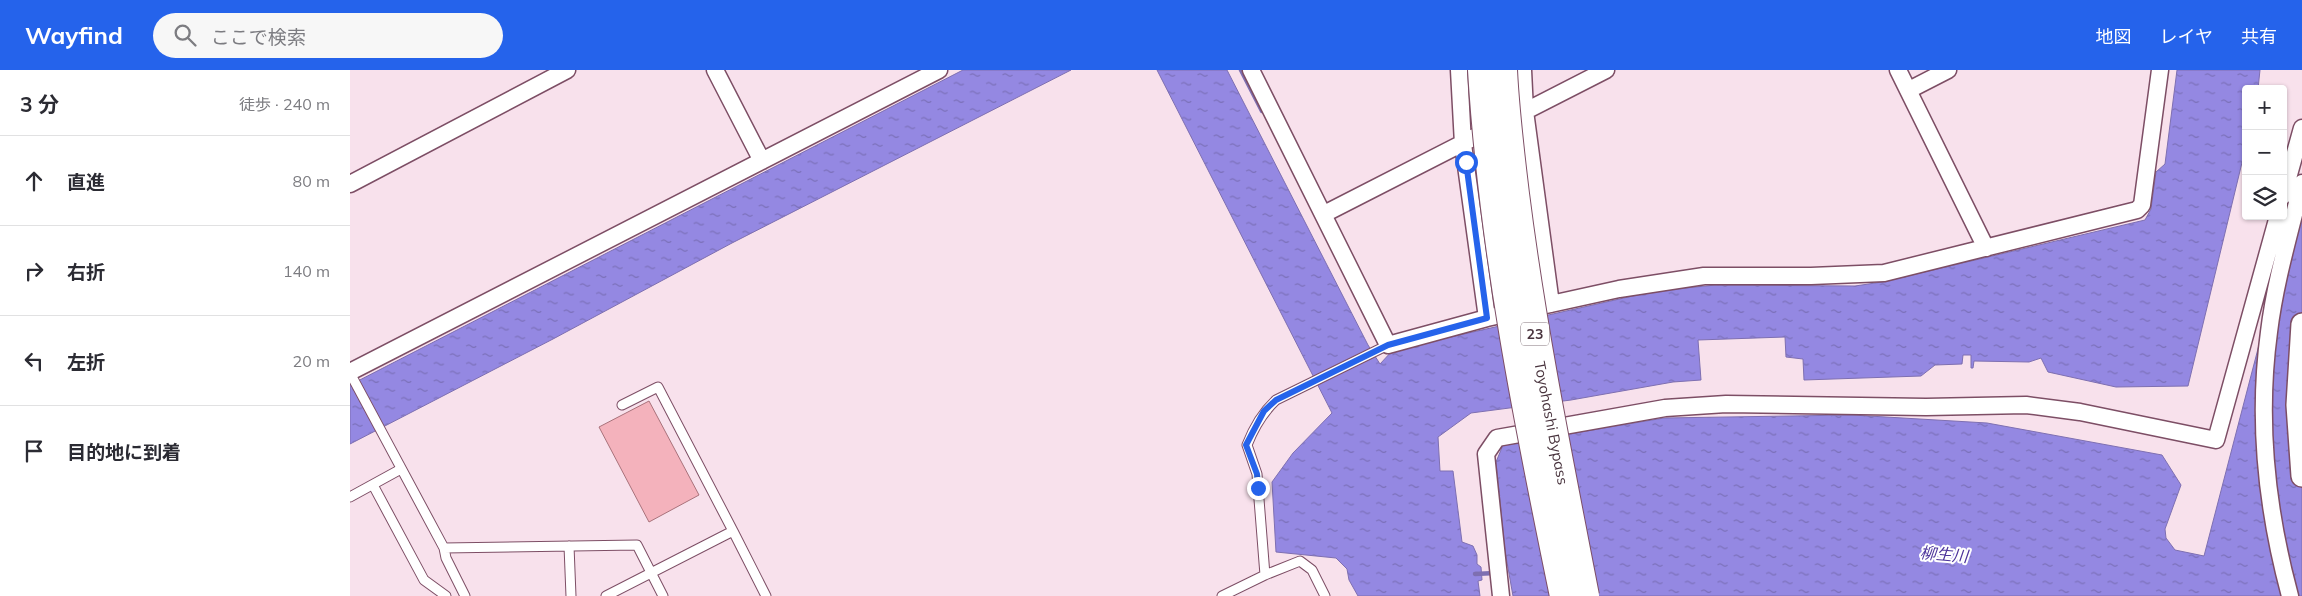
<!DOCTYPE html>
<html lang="ja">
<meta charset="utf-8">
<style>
:root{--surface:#fff;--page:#f7f7f7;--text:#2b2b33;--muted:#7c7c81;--line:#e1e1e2;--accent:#2563eb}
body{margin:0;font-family:Mulish,"Noto Sans JP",sans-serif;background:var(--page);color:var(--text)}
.controls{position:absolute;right:15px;top:15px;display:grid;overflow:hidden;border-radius:5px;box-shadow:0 1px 4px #0004}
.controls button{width:45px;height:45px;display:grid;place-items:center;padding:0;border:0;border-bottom:1px solid var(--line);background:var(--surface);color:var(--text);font:25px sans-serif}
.stop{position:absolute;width:15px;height:15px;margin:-11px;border:4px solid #2563eb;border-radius:50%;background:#fff}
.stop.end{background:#2563eb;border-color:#fff;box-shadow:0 1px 5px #0008}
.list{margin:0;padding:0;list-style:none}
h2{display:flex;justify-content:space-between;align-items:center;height:65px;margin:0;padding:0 20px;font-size:21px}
h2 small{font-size:16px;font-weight:400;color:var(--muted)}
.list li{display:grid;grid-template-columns:32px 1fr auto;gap:15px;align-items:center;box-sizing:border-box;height:90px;padding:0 20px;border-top:1px solid var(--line)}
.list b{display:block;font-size:19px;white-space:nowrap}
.list em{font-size:16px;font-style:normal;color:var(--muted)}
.icon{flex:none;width:28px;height:28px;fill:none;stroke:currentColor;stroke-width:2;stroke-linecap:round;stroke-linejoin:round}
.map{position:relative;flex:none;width:1952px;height:526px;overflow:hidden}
header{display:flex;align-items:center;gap:30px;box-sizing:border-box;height:70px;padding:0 25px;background:var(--accent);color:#fff}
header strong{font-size:24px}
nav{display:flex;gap:28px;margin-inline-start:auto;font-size:18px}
.search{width:350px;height:45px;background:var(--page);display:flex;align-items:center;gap:12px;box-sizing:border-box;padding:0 18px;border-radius:28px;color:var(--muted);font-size:19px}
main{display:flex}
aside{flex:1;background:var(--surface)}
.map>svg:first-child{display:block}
.water{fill:url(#water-ripples);stroke:#7e6fb1}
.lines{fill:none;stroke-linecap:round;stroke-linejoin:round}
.stream{stroke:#7e6fb1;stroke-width:4.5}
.building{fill:#f4b2bc;stroke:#a9727b}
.service-casing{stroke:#7d4e65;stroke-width:11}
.minor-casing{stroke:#7d4e65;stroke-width:19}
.tertiary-casing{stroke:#7d4e65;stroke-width:24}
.service{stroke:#fff;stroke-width:9}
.minor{stroke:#fff;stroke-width:16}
.tertiary{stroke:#fff;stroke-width:21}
.trunk-bridge-casing{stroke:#7d4e65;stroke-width:30;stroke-linecap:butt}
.trunk-bridge{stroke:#fff;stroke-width:28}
.route{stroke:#2563eb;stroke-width:6}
.labels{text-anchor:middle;stroke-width:4;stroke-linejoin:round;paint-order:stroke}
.shield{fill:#fff;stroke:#807178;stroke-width:1}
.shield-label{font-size:14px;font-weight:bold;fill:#49343e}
.street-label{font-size:15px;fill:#49343e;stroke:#fff}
.water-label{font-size:16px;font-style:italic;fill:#4d349b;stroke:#fff}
</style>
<header>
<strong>Wayfind</strong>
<div class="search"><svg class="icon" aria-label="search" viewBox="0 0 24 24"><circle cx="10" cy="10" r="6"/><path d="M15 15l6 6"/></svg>ここで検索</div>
<nav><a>地図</a><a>レイヤ</a><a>共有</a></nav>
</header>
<main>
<aside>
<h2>3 分<small>徒歩 · 240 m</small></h2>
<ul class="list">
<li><svg class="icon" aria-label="ahead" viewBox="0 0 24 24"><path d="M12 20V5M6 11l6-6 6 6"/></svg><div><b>直進</b></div><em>80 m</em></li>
<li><svg class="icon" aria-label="right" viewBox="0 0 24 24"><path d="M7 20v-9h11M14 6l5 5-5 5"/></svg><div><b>右折</b></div><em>140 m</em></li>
<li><svg class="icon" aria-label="left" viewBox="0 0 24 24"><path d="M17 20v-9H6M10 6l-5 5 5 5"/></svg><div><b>左折</b></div><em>20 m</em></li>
<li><svg class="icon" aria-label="arrive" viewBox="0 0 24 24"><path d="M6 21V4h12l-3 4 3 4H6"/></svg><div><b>目的地に到着</b></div></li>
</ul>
</aside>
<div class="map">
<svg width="1952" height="526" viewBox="0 0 1952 526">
<defs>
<pattern id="water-ripples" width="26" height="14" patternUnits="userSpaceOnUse" patternTransform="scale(1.25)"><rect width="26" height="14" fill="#9488e2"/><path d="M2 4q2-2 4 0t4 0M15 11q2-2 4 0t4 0" fill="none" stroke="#7b70b9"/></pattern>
</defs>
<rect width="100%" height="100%" fill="#f8e1ec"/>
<path class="water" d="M613 0H721L382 173 203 269 0 374V315Z
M807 0H877L1018 275 1030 294 1043 280 1305 221 1366 215 1505 216 1532 212 1795 150 1801 139 1806 102 1815 94 1827 0H1910L1908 19H1896V76L1838 316 1766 317 1698 302 1691 288 1679 292 1624 291 1623 298H1621V285H1613L1612 294 1585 295 1571 306 1454 310 1453 289 1436 287 1435 267 1348 270 1351 310 1323 312 1221 330 1121 343 1088 367 1090 401H1103L1112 472 1123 476 1127 485V494L1131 497 1132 510 1128 511 1130 526H1008L999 510 997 499 986 488 926 482 922 412 943 383 982 343Z
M1952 110V526H1163L1155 481 1146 392 1153 375 1314 348 1502 345 1637 353 1812 385 1831 415 1815 459 1816 468 1825 480 1854 486Z"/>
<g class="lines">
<path class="stream" d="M891 0 912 41
M1125 504 1145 503"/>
</g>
<path class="building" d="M299 331 349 425 299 452 249 357Z"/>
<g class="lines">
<defs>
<path id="service" d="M0 303 94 478 287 475 313 526
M272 335 308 317 383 461
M23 415 74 510 96 526
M0 427 51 399
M219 476 221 526
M94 478 96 488 115 526
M915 505 907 404 897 375C904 357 912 343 926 330L1038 275
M256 526 383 461 416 526
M872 526 915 505 950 491 962 500 975 526"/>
<path id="minor" d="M365 0 412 91
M901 0 1038 275 1137 248 1269 219 1354 206H1461L1534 203 1787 140 1792 135 1810 0
M1109 0 1113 74 1137 248
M1173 0 1175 41 1201 234
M1548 0 1636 178
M1559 20 1598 0
M0 114 217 0
M1933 126 1952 58
M974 144 1256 0
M0 302 589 0
M1151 526 1136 384 1147 368 1315 338 1376 334 1576 337 1676 335 1730 342 1866 370 1928 146
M1940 526C1917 441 1907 350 1919 262 1925 212 1940 162 1952 113"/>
<path id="tertiary" d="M1952 254 1947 335 1952 406"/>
</defs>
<use href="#service" class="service-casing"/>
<use href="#minor" class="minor-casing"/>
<use href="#tertiary" class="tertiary-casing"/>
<use href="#service" class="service"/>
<use href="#minor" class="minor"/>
<use href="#tertiary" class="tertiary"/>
<defs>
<path id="trunk-bridge" d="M1132 0C1143 178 1178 352 1214 526
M1153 0C1155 42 1160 83 1165 124 1182 259 1209 392 1235 526"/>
</defs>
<use href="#trunk-bridge" class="trunk-bridge-casing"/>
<use href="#trunk-bridge" class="trunk-bridge"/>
</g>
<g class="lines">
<path class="route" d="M908 418 907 404 896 375 914 341 926 330 1038 275 1137 248 1116 92"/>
</g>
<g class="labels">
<rect class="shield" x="1171" y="252.5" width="28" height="23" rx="4"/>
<g class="shield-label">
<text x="1185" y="269">23</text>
</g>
<g class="street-label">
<text transform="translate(1201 353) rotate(79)" y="5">Toyohashi Bypass</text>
</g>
<g class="water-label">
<text transform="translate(1594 484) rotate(5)" y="6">柳生川</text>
</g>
</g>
</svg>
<div class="controls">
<button>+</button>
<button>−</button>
<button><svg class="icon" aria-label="layers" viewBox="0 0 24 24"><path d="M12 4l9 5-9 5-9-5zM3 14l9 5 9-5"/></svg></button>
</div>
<div class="stop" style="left:1116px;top:92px"></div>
<div class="stop end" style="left:908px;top:418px"></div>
</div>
</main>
